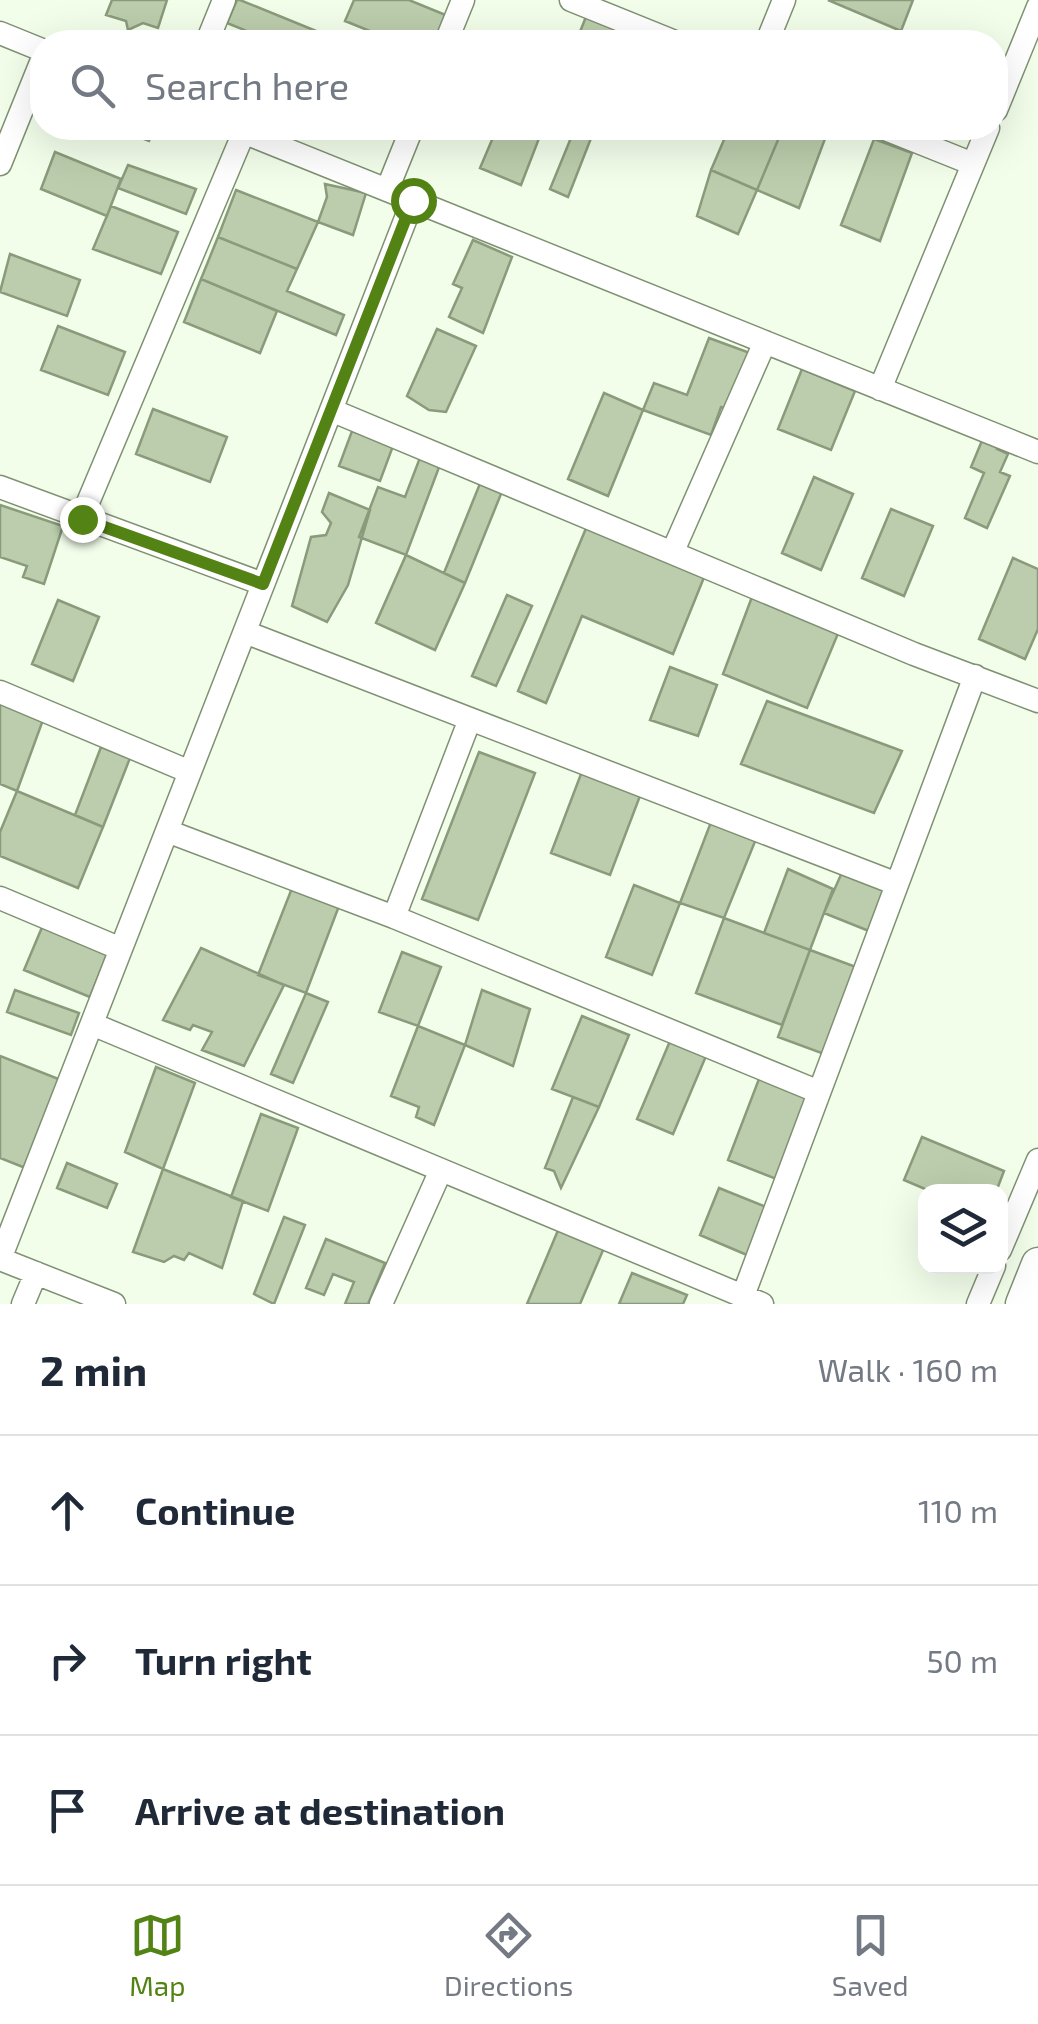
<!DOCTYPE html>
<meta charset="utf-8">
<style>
:root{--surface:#fff;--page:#f2f2f3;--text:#1f2937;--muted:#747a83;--line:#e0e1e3;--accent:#538314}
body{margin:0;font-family:"Exo 2",sans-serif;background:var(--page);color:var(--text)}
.controls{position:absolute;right:30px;bottom:30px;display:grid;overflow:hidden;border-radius:20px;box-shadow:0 10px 40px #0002}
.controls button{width:90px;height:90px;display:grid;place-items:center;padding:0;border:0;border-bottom:2px solid var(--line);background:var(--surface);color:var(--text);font:50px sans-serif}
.stop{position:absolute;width:30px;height:30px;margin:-22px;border:8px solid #538314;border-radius:50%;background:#fff}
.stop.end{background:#538314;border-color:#fff;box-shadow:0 2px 10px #0008}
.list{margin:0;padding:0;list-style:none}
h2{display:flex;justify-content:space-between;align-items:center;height:130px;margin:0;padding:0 40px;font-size:42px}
h2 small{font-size:32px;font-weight:400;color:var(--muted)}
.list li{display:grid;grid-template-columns:65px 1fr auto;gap:30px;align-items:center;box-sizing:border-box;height:150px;padding:0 40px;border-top:2px solid var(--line)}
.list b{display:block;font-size:38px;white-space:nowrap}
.list em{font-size:32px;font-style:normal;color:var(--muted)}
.icon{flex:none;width:55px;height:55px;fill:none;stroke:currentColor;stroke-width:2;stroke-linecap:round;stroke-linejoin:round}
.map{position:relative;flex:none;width:1038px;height:1304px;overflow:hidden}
.search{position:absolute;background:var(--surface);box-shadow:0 10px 40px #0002;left:30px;right:30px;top:30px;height:110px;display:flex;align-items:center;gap:25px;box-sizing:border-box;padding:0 35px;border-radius:40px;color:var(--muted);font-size:38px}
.sheet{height:580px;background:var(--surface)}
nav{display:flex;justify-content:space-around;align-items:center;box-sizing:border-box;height:140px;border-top:2px solid var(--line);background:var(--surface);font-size:28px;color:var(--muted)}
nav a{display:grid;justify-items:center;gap:5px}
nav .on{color:var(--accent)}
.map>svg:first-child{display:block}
.building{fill:#bbcdac;stroke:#899b7b;stroke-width:2.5}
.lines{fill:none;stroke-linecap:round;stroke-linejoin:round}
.street-casing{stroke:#7f9172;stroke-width:25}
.secondary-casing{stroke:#7f9172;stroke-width:35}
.street{stroke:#fff;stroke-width:22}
.secondary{stroke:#fff;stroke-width:32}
.route{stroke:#538314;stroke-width:12}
</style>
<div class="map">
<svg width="1038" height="1304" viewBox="0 0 1038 1304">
<rect width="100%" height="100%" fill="#f2feea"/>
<path class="building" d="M112 0H167L158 28 143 23 128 30 126 21 106 15Z
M237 0H240L343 42H274L227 23Z
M354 0H409L448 16 437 42H397L345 21Z
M828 0H913L901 31Z
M587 14 632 31 628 42H576Z
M89 128H154L149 141 118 129 114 138Z
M497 128H543L521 185 480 168Z
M575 128H595L568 197 550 189Z
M729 128H783L757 190 711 170Z
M783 128H829L799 208 757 190Z
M874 139 912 153 880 241 841 225Z
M55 152 121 179 107 216 41 189Z
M128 165 196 189 186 214 118 188Z
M711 170 757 190 738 234 697 216Z
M325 184 366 193 353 235 318 222 327 197Z
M236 190 318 222 297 269 218 237Z
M111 206 178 232 161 274 93 249Z
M218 237 297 269 287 291 344 315 336 335 201 279Z
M473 240 512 257 483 333 449 317 462 288 453 284Z
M10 254 80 280 67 316 0 292Z
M201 279 277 311 260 353 184 322Z
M58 326 125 352 108 395 41 370Z
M437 329 476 346 446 412 429 410 407 396Z
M709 338 750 353 728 409 721 407 711 435 643 410 654 383 687 395Z
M802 369 855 391 831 450 778 429Z
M604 393 643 410 608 496 568 479Z
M153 409 227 437 210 482 136 454Z
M352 431 393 446 380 481 339 466Z
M986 431 1002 438 997 449 1008 454 1000 472 1010 476 987 528 965 518 984 473 971 467Z
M421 455 441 462 406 555 359 537 378 487 405 497Z
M814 477 853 494 821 570 782 553Z
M481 481 503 489 465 583 444 573Z
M329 493 370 510 348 585 327 622 292 606 311 537 326 535 331 523 322 512Z
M0 505 63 526 44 584 23 577 27 566 0 557Z
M891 509 933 526 904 596 862 578Z
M587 526 705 575 673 654 582 616 546 703 518 691Z
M406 555 465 583 435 650 376 623Z
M1013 558 1038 569V629L1025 659 979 639Z
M755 589 842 624 807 708 723 674Z
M507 595 532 606 496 686 472 676Z
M58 600 99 617 73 681 32 664Z
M670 667 717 685 698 736 650 720Z
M0 700 43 720 17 791 0 784Z
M767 701 902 751 874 813 741 764Z
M101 747 130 758 103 827 75 815Z
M479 752 535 773 478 920 422 899Z
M584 766 643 788 610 875 551 853Z
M17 791 103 827 78 888 0 856V832Z
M711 822 756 839 724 918 680 903Z
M788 869 833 889 810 950 764 933Z
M843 870 890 888 874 933 824 913Z
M634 885 680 903 652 975 606 957Z
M292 888 339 906 306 993 258 975Z
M724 918 810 950 782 1025 696 993Z
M43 925 108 952 90 997 24 970Z
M201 948 284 985 244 1066 202 1050 212 1032 193 1025 190 1030 163 1020Z
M810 950 856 967 824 1054 778 1037Z
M402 952 441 967 418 1026 379 1012Z
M15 990 79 1013 71 1035 7 1012Z
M482 990 530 1009 513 1066 465 1045Z
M306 993 328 1002 293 1083 271 1074Z
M582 1016 629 1035 599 1107 552 1089Z
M418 1026 465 1045 434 1125 416 1117 419 1107 391 1096Z
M673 1034 709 1049 673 1134 637 1119Z
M0 1056 61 1080 28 1169 0 1158Z
M156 1067 195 1083 163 1169 125 1152Z
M762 1071 813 1091 779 1180 728 1160Z
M573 1097 599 1107 561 1188 554 1171 545 1168Z
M261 1114 298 1128 268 1211 231 1197Z
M922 1137 1004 1171 996 1192H932L904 1180Z
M67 1163 117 1184 107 1208 57 1188Z
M163 1169 243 1201 222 1268 189 1253 184 1260 174 1256 164 1262 133 1252Z
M719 1188 766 1207 747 1255 700 1235Z
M284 1217 305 1225 274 1304 254 1294Z
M559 1228 604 1248 580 1304H527Z
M326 1239 385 1263 368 1304H345L354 1282 333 1274 324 1295 306 1288Z
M632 1273 687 1295 683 1304H619Z"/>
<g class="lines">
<defs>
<path id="street" d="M571 0 675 42
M0 33 42 50
M207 42 224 0
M446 42 463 0
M767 42 784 0
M996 110 1038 7
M233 128 1038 452
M883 128 973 164
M0 164 42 60
M387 190 412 128
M880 389 988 128
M331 410 914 654 1038 701
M0 487 263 584
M81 519 244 132
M673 551 765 342
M245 632 897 884
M0 692 190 772
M167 831 394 917 819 1092
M0 898 121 949
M394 917 470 719
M92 1024 762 1304
M1000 1250 1038 1160
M0 1259 413 200
M0 1259 114 1304
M743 1296 975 676
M23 1304 36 1273
M381 1304 441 1170
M978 1304 994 1266"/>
<path id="secondary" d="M1022 1304 1038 1264"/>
</defs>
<use href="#street" class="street-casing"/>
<use href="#secondary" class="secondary-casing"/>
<use href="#street" class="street"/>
<use href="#secondary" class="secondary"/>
</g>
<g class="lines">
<path class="route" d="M82 519 263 584 413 200"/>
</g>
</svg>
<div class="controls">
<button><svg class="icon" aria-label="layers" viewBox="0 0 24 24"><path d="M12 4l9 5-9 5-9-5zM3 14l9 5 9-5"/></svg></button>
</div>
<div class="stop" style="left:413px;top:200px"></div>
<div class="stop end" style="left:82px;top:519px"></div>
<div class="search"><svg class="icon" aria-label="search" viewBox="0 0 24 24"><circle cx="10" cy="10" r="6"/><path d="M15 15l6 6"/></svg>Search here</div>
</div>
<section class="sheet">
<h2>2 min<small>Walk · 160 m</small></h2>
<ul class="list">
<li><svg class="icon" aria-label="ahead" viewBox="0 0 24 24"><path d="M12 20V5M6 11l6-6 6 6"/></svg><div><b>Continue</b></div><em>110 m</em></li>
<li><svg class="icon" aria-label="right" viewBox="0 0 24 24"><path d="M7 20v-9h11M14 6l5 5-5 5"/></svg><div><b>Turn right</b></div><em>50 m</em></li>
<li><svg class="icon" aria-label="arrive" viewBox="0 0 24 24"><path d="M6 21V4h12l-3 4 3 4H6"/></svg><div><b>Arrive at destination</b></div></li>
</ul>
</section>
<nav>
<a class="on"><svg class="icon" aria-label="map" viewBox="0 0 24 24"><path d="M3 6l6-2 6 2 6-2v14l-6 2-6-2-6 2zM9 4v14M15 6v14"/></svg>Map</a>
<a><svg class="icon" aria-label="directions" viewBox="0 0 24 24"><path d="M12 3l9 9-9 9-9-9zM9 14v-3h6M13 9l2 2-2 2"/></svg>Directions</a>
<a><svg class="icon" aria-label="saved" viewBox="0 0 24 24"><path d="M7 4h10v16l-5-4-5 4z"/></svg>Saved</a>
</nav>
